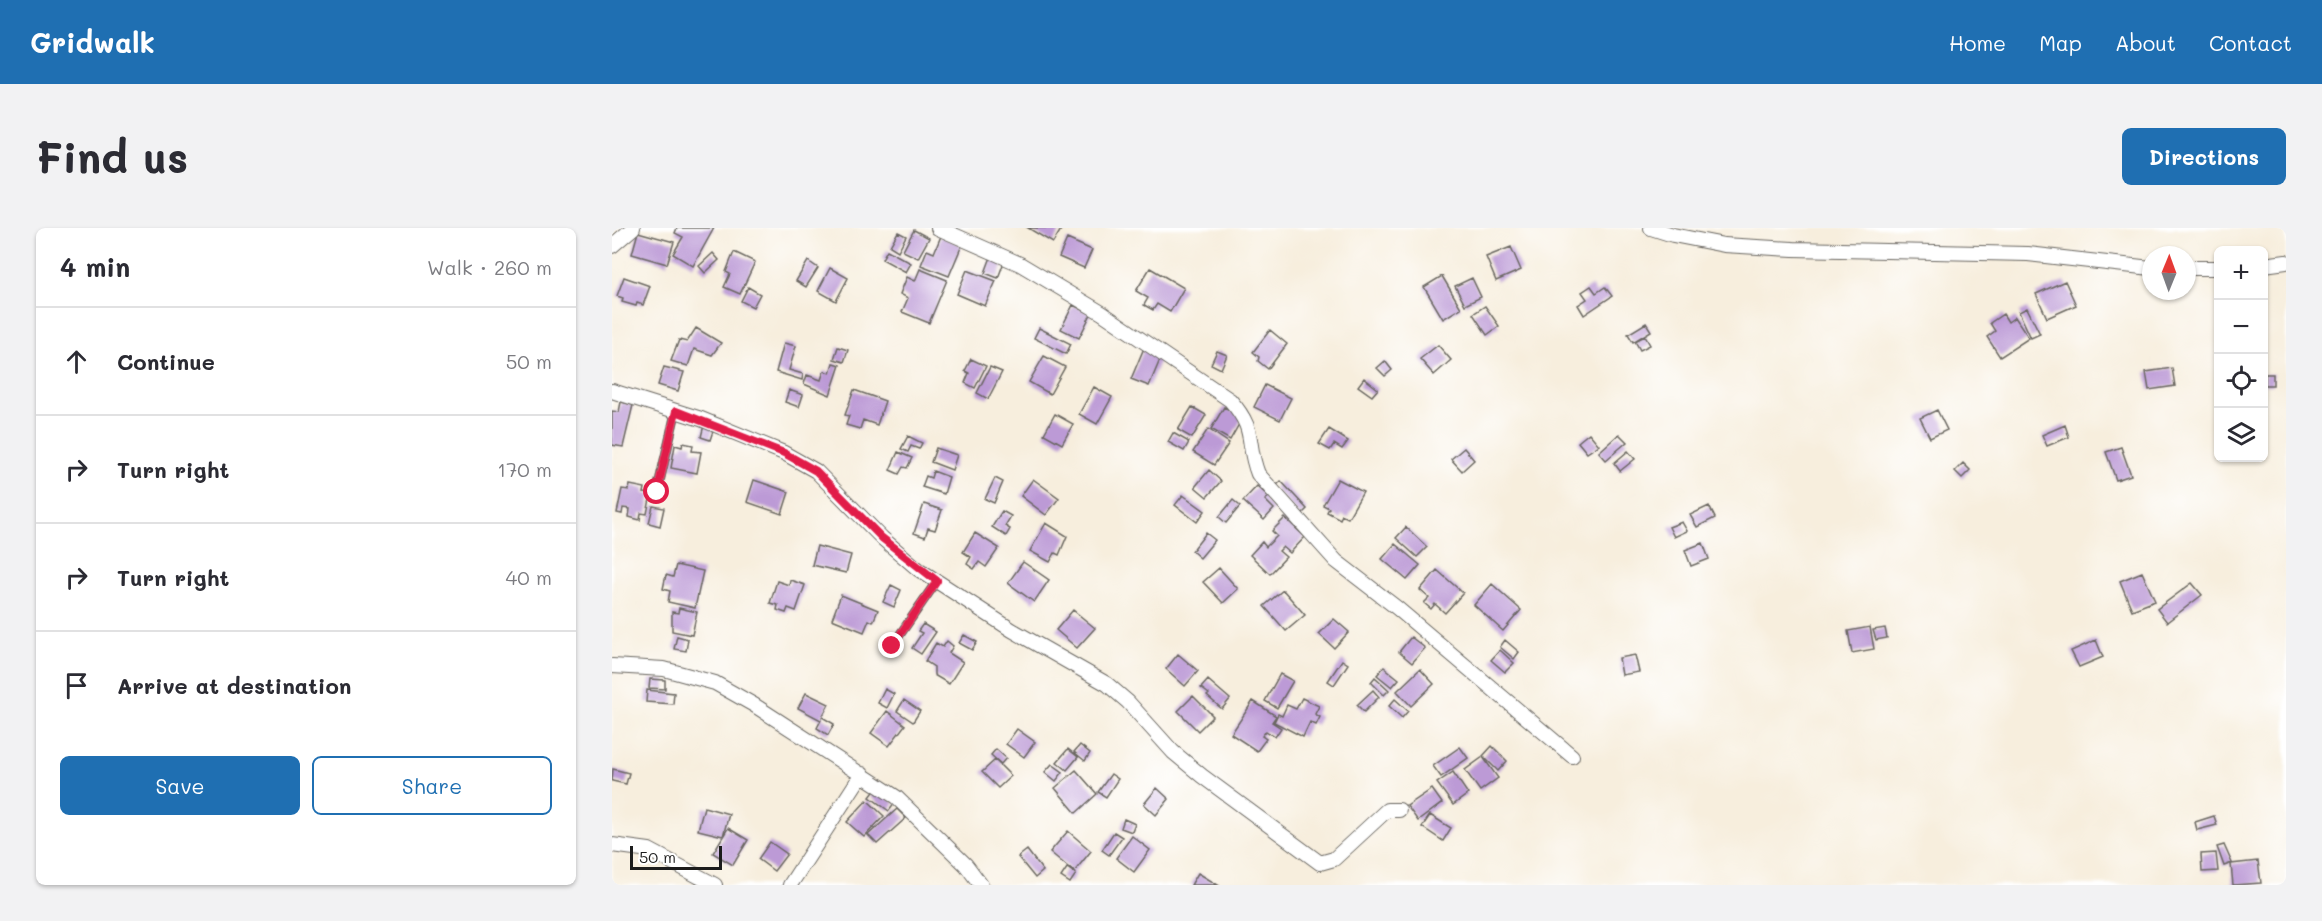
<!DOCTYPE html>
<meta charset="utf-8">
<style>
:root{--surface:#fff;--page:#f2f2f3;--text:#2b2b33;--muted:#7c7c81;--line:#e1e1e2;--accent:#1f6fb2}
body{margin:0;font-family:Mali,sans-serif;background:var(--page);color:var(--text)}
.controls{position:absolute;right:18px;top:18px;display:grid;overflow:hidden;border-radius:9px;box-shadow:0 2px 4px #0004}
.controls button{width:54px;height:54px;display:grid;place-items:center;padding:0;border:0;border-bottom:2px solid var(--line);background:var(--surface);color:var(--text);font:30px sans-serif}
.compass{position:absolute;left:1530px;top:18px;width:54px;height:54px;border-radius:50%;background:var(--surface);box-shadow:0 2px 4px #0004;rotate:1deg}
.scale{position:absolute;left:18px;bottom:15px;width:92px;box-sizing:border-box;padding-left:6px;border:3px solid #1c1c1c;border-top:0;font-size:16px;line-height:21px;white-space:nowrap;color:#1c1c1c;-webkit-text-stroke:4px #fff;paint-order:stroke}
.stop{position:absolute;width:18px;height:18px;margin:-14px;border:4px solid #e11d48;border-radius:50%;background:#fff}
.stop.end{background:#e11d48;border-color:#fff;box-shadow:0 2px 6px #0008}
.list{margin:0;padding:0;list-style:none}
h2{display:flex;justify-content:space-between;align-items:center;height:78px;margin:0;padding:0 24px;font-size:26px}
h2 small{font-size:20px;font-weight:400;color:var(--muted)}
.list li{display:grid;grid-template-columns:39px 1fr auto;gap:18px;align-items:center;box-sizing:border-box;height:108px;padding:0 24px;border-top:2px solid var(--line)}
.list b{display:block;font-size:22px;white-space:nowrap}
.list em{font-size:20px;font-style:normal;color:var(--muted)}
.actions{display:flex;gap:12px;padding:18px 24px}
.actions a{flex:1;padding:14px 0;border:2px solid var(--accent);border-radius:9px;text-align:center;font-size:21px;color:var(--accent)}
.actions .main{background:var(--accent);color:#fff}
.icon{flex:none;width:33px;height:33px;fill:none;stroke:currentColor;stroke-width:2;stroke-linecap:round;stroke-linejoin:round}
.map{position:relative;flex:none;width:1674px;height:657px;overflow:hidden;border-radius:9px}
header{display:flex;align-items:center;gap:36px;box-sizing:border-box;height:84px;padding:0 30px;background:var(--accent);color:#fff}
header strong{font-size:28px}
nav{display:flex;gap:33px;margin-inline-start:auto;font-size:21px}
.intro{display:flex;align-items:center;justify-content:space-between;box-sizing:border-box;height:144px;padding:0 36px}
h1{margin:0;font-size:42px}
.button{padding:15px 27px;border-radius:9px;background:var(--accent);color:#fff;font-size:21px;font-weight:700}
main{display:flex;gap:36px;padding:0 36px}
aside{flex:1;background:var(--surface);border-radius:9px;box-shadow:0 2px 4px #0004}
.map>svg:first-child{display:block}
.building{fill:#bc9ad6}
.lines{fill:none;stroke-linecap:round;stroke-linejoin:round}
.lane-casing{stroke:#696660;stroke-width:10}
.street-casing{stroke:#696660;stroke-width:16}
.lane{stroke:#fff;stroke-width:7}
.street{stroke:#fff;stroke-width:14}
.route{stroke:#e11d48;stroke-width:8}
</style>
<header>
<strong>Gridwalk</strong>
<nav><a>Home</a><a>Map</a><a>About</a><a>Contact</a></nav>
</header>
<div class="intro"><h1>Find us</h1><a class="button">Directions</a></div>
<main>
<aside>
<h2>4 min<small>Walk · 260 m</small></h2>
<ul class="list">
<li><svg class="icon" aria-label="ahead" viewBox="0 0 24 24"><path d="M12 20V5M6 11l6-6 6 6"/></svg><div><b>Continue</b></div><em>50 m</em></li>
<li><svg class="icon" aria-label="right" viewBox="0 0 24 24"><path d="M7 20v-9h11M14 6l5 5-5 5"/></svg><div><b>Turn right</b></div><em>170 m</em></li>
<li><svg class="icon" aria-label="right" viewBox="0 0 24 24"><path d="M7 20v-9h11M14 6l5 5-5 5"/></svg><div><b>Turn right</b></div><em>40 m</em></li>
<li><svg class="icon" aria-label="arrive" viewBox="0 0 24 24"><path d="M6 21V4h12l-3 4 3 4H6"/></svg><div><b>Arrive at destination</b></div></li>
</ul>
<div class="actions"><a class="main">Save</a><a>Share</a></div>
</aside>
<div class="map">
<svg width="1674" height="657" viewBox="0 0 1674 657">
<rect width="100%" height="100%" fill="#fff"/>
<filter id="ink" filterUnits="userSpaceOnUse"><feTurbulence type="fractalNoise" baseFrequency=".0167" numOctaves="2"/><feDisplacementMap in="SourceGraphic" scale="12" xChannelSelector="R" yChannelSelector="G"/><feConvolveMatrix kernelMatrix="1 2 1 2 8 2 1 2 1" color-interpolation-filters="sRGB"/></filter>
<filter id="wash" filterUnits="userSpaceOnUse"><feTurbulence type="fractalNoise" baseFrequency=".008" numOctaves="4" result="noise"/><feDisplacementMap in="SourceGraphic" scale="24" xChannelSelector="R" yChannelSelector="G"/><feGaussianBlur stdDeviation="1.35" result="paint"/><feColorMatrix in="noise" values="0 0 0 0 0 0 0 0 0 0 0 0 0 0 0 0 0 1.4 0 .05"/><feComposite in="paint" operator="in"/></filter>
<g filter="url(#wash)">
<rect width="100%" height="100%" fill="#f7eedd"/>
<g id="blocks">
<path class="building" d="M65 0H102L81 38 61 26 71 9 63 5Z
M416 0H450L441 15Z
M302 2 317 10 306 30 291 23Z
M26 4 62 14 55 36 20 26Z
M286 4 294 8 286 23 278 18Z
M329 8 350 17 337 48 309 37 315 22 322 25Z
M455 11 480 22 472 40 447 29Z
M899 19 909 42 884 53 874 29Z
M275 22 299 35 294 44 270 31Z
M122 24 143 34 128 66 112 59 118 46 114 44Z
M101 25 107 32 93 45 87 38Z
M379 29 392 34 386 50 373 45Z
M196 33 206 40 194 59 184 53Z
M218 40 236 50 224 73 206 63Z
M538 40 572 60 558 84 545 76 541 82 532 77 536 70 524 63Z
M308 41 335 52 317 95 290 84 296 70 288 66 295 49 303 53Z
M355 42 384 53 373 78 345 66Z
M830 48 849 80 831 91 812 59Z
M12 49 38 58 31 77 25 75 24 78 10 74 11 70 5 68Z
M860 50 869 69 853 77 843 58Z
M1453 53 1464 77 1435 90 1424 66Z
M979 58 984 65 993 59 1000 68 972 87 966 77 975 71 970 64Z
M136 59 148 66 141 79 129 73Z
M461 77 479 86 467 110 449 101Z
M873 78 887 98 875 107 861 86Z
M1415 80 1428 106 1419 110 1407 84Z
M1391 86 1396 94 1403 89 1417 110 1388 129 1375 109 1383 103 1378 95Z
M1034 95 1039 103 1021 114 1016 106Z
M84 100 109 115 100 127 82 121 76 138 59 133 67 112 75 114Z
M427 100 459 116 454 126 422 110Z
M658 102 675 116 656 141 646 133 647 129 641 124Z
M1033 108 1038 117 1028 122 1023 113Z
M172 115 184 118 177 142 191 146 190 152 164 144Z
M826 117 839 132 822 147 808 131Z
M226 119 236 122 232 134 222 131Z
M532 120 550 127 537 158 519 151Z
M605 123 615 127 609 141 599 136Z
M432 128 453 139 438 166 417 154Z
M359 131 374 138 363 160 353 155 357 145 353 143Z
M773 133 780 142 773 148 765 140Z
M221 135 228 137 218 167 192 156 195 147 209 152 212 143 218 145Z
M52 139 72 144 66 163 46 157Z
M378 139 390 144 376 171 365 165Z
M1560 140 1563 158 1537 162 1534 144Z
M1653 146H1661V157H1653Z
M752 150 766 161 760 168 746 158Z
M653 157 679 170 668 192 642 179Z
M482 159 500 169 485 196 467 186Z
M177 162 191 167 187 179 173 174Z
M242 162 273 173 265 197 251 192 248 201 234 197 237 188 233 187Z
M9 174 21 177 11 219 0 217V183L7 184Z
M580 179 594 187 580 210 566 202Z
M612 179 631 189 618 212 599 201Z
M1325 182 1335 202 1318 210 1308 190Z
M443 186 461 196 450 216 432 206Z
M92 197 102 200 98 212 89 209Z
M1453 197 1457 209 1435 218 1430 207Z
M596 201 617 215 602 237 581 224Z
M717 201 736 213 730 221 722 216 718 222 707 216Z
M561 205 577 214 572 223 556 214Z
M977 205 987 217 975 225 966 214Z
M1007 206 1015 214 994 232 987 224Z
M296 208 310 215 307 221 299 218 296 224 289 221Z
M71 215 81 217 80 223 89 224 85 245 59 240 63 217 70 219Z
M1509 219 1519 247 1504 252 1494 224Z
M324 220 345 227 340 242 319 234Z
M852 220 862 232 850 243 839 231Z
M1016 223 1023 231 1008 243 1002 235Z
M286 224 300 230 295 240 291 239 287 246 278 242Z
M1351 235 1358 242 1350 250 1343 243Z
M597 242 609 253 595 269 583 259Z
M321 243 337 249 332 266 310 259 314 248 319 250Z
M383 250 391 254 382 275 373 271Z
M421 251 447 270 434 287 409 268Z
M726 251 751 264 736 290 730 287 728 291 715 284 717 280 711 277Z
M142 252 177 264 170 286 135 274Z
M669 253 695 281 688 288 662 260Z
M18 257 33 260 32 265 39 266 35 286 29 285 28 292 17 289 18 281 11 280 10 286 5 285 10 261 17 262Z
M645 258 657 269 653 272 662 281 652 292 631 273Z
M571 267 593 283 585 294 563 277Z
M621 272 628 278 614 295 607 289Z
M312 276 330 282 323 302 316 300 313 309 302 305Z
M41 278 52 280 48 298 37 295Z
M1097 278 1103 290 1085 299 1078 287Z
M390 283 399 288 393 298 398 301 394 308 380 299Z
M673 290 693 309 678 325 671 319 667 323 674 329 658 346 638 327 650 314 654 319 665 308 660 303Z
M1070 294 1075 303 1062 309 1057 299Z
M434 295 455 308 447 327 443 325 438 334 418 323Z
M794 299 815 319 805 329 784 310Z
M363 305 387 320 374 339 367 334 362 341 355 336 359 329 351 324Z
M594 305 603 312 588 330 580 323Z
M1091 315 1097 331 1079 338 1073 322Z
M783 316 808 337 795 352 770 331Z
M205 318 239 327 234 345 200 337Z
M411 334 437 352 422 374 396 355Z
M64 337 91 343 83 380 56 374 58 363 51 361 54 347 61 349Z
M607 340 626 361 611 375 591 354Z
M825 342 851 365 833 385 823 376 819 381 812 375 817 370 808 362Z
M1530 344 1543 373 1520 382 1508 353Z
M178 352 193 357 184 383 176 380 174 385 165 382 166 377 158 375 165 353 177 357Z
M1580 355 1590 367 1555 394 1545 381Z
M880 356 909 382 891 403 862 377Z
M279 357 289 362 282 379 271 374Z
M671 362 693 387 674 403 652 378Z
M229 367 266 382 261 394 257 392 252 404 220 391Z
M67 380 85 384 80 407 60 403V384L66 385Z
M461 382 483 400 465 420 444 402Z
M722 391 737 404 722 420 707 406Z
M311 396 324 404 309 426 300 420 310 405 306 403Z
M1258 399 1262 421 1240 425 1236 403Z
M1273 400 1275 410 1264 412 1261 402Z
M352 407 365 414 360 422 347 415Z
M65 408 76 411 74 423 62 421Z
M799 409 813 420 800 435 787 424Z
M893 412 907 424 902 431 888 419Z
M1484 412 1491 429 1467 439 1459 423Z
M335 413 341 418 337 425 351 434 337 456 322 447V439L313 433 324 415 331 419Z
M888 422 902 435 893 444 879 432Z
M566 426 586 443 573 458 554 441Z
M1023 427 1027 444 1010 447 1007 430Z
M730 432 736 436 722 457 716 453Z
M772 439 787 451 780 459 765 447Z
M808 441 822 456 799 478 785 463Z
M668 446 681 453 665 480 653 473Z
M763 449 777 462 772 467 759 454Z
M38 451 53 452V461L37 460Z
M596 452 618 471 610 481 595 468 597 466 589 460Z
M273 461 282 466 275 480 266 475Z
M35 462 62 465 61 476 34 474Z
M761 462 767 469 752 484 745 477Z
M194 465 217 476 210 489 222 496 216 507 205 500 209 492 186 480Z
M581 468 601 488 586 503 566 483Z
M690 470 707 478 703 486 708 489 704 497 698 494 691 509 662 494 666 486 670 488 675 477 684 481Z
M783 471 796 483 790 490 777 478Z
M292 472 308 483 301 494 285 483Z
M641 473 664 488 660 494 669 500 663 509 654 503 650 508 654 511 645 523 619 506Z
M275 483 293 497 277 518 259 505Z
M405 501 423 514 412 529 394 516Z
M468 517 478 525 473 533 462 524Z
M880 518 895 533 886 543 871 528Z
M848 519 856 530 829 549 821 538Z
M384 521 394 530 389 536 379 527Z
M456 521 466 529 455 542 445 534Z
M871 529 886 550 868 563 853 542Z
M383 532 399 548 386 560 370 544Z
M440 536 451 544 444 553 433 544Z
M1 541 17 545 14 556 0 553Z
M464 542 485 566 464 585 443 560Z
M841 544 856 566 841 577 825 555Z
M499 546 506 551 494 569 486 564Z
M545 560 557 571 544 587 532 576Z
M264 561 283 575 277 583 258 569Z
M820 561 830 575 806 593 795 578Z
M255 572 272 588 252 609 235 594Z
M92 579 117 586 111 608 86 602Z
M285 581 294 590 265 616 256 607Z
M818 587 839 600 831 613 810 599Z
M1602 588 1605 597 1585 602 1583 594Z
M512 591 523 596 520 604 509 600Z
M116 600 136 612 121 637 101 625Z
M456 603 479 623 462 644 438 624Z
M502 604 510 609 497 627 490 622Z
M520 608 538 622 522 644 504 630Z
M158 614 175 626 162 643 146 631Z
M1612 617 1620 635 1612 638 1605 619Z
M415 622 431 643 423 650 406 629Z
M1604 625 1606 643 1590 644 1589 626Z
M1646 633 1649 655 1621 657 1619 636Z
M455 640 464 646 458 655 449 649Z
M586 645 606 657H579Z"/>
</g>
</g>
<g filter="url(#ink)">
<use href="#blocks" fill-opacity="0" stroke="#696660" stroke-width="1.5"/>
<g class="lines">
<defs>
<path id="lane" d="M45 264 64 183
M280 418 325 353"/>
<path id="street" d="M326 0 408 36 490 85 618 172C646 204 633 213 646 246L724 333 785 380 960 528
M1039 0 1061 7 1112 17 1181 21 1416 26 1539 40
M0 18 21 0
M1652 37 1674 34
M1575 40H1606
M0 163 89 191 172 225 204 243 270 310 306 341 400 402 495 456 516 474 561 524 590 548 708 635 722 631 775 582H787
M0 438 52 441 103 455 142 477 284 569 354 637 369 657
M0 617 37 622 103 657
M178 657 250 546"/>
</defs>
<use href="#lane" class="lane-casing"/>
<use href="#street" class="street-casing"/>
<use href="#lane" class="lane"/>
<use href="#street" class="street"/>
</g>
</g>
<g class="lines" filter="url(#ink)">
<path class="route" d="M45 264 64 183 172 225 204 243 270 310 325 353 280 418"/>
</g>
</svg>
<div class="controls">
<button>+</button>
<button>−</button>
<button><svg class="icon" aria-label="locate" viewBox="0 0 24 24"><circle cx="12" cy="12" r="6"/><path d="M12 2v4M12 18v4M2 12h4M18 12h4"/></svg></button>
<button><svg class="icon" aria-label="layers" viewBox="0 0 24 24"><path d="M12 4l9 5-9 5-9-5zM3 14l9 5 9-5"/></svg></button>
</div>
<svg class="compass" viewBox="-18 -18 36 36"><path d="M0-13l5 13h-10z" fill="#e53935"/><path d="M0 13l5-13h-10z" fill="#7c7c81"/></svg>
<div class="scale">50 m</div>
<div class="stop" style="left:45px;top:264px"></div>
<div class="stop end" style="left:280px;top:418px"></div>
</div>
</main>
